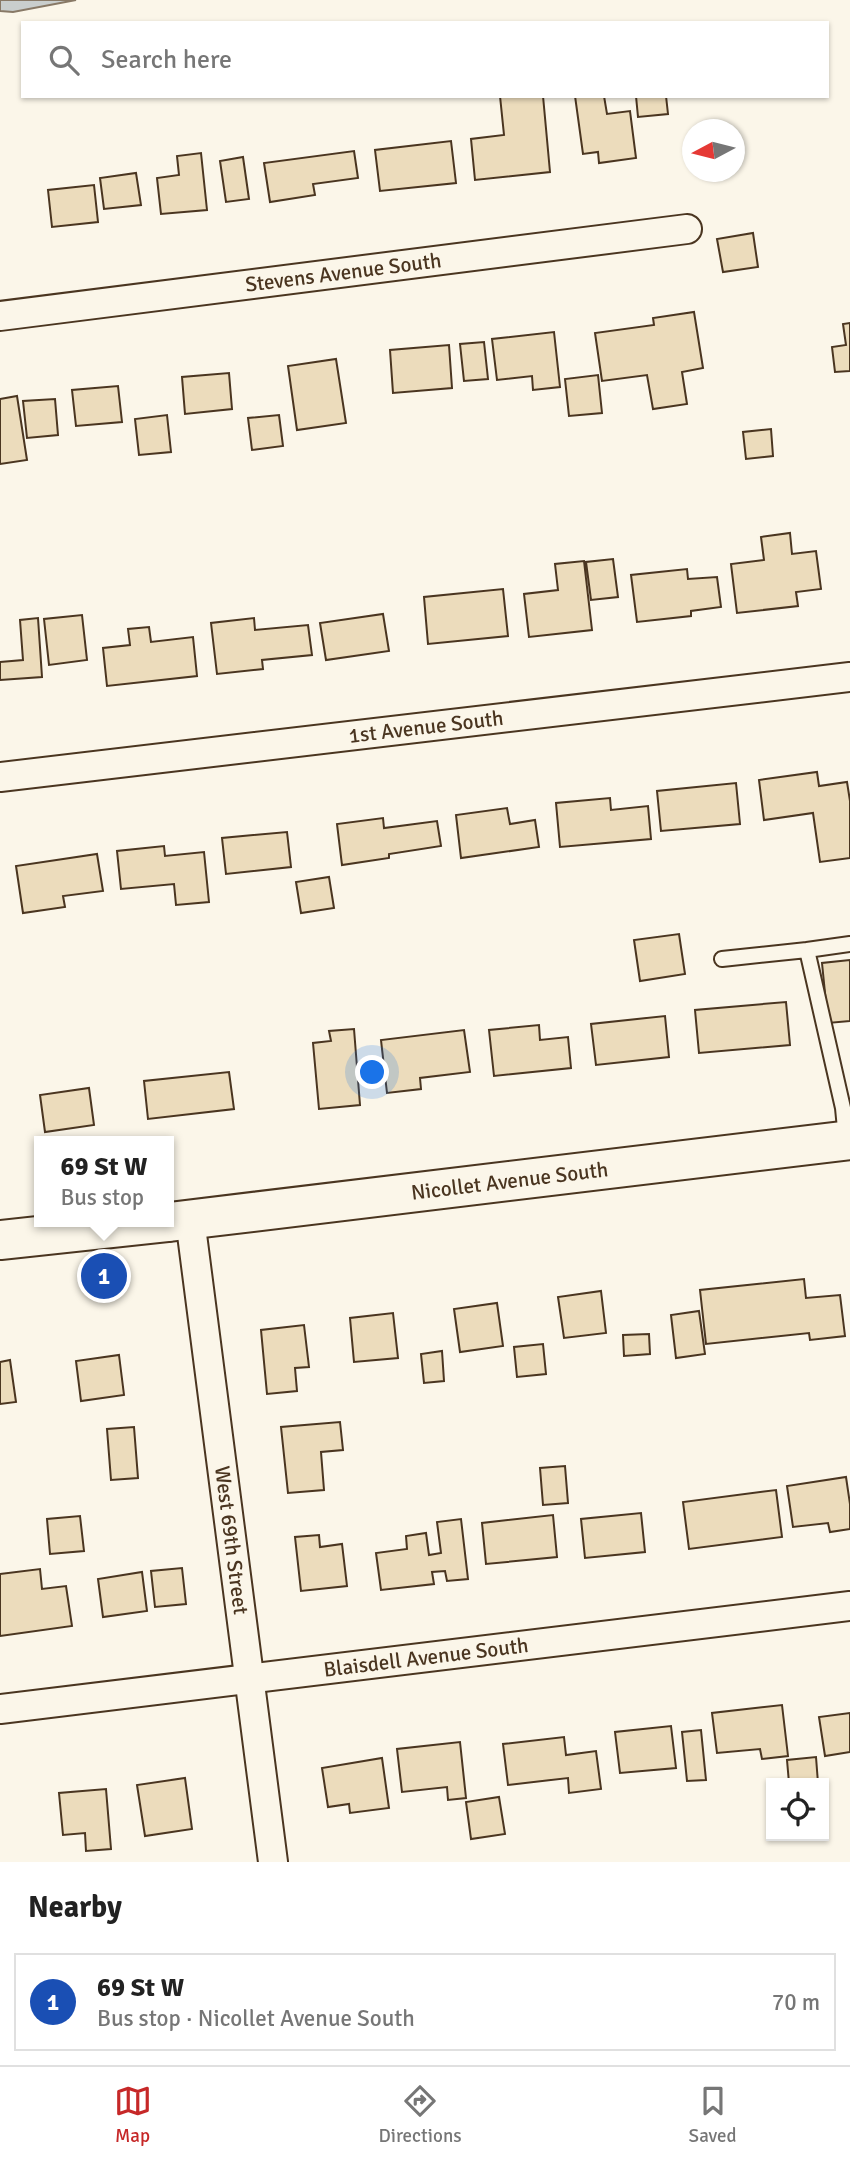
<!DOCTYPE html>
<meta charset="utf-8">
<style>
:root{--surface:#fff;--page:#f6f6f6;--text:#222;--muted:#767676;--line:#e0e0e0;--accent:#c62828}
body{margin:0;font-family:Signika,sans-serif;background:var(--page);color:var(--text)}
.controls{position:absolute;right:21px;bottom:21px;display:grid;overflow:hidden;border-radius:0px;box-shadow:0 2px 5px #0004}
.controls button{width:63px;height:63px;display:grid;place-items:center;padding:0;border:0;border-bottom:2px solid var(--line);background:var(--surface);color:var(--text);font:35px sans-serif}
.compass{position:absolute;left:682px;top:119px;width:63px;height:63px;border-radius:50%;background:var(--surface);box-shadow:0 2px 5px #0004;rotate:263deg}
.you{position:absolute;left:373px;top:1073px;width:24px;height:24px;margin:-18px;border:5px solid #fff;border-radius:50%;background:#1a73e8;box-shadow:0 0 0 10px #1a73e833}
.badge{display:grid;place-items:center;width:46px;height:46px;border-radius:50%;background:var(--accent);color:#fff;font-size:23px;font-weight:700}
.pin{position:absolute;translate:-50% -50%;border:4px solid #fff;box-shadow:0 2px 7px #0006}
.popup{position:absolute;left:34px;top:1136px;width:140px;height:91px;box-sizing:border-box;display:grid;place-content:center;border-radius:0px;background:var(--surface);filter:drop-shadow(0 2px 5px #0005);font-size:23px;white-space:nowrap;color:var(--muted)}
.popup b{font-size:26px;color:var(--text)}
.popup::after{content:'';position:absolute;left:50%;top:100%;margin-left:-14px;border:14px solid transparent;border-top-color:var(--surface)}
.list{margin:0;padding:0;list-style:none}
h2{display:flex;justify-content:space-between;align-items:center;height:91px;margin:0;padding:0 28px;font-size:30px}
h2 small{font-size:23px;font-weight:400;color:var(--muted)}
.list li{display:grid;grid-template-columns:46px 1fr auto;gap:21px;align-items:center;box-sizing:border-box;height:98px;margin:0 14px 14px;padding:0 14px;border:2px solid var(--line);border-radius:0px}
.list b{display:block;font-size:26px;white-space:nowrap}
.list p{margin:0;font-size:23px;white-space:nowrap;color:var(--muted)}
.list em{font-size:23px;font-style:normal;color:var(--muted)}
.icon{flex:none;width:38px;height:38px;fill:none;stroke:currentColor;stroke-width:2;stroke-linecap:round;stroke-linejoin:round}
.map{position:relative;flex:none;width:850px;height:1862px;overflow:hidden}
.search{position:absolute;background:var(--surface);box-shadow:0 2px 5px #0004;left:21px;right:21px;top:21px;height:77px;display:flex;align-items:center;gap:18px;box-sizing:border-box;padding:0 24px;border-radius:0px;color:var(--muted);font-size:26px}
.sheet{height:203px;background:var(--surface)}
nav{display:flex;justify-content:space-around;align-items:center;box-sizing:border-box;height:98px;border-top:2px solid var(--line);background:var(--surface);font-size:19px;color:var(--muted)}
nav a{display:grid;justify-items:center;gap:4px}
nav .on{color:var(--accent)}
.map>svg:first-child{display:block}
.water{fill:#c9cecd;stroke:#887966;stroke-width:2}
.building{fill:#ecdcbc;stroke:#4a3520;stroke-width:2}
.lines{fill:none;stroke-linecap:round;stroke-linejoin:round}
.lane-casing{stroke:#4a3520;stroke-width:18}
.street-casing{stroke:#4a3520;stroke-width:32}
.secondary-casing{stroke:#4a3520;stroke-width:42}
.lane{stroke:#fbf6e9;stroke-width:14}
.street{stroke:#fbf6e9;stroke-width:28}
.secondary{stroke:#fbf6e9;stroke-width:38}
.labels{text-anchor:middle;stroke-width:5;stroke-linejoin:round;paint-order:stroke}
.street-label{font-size:21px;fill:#4a3520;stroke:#fbf6e9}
</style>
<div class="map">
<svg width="850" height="1862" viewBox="0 0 850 1862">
<rect width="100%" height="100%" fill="#fbf6e9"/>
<path class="water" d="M0 0H76L13 12 0 11Z"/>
<path class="building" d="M500 96H543L550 172 475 180 471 139 504 135Z
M575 96H604L607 114 630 111 636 158 599 163 598 152 583 154Z
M636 96H666L668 114 638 117Z
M451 141 456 183 380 191 375 150Z
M354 151 358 178 313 184 315 195 270 202 264 163Z
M201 153 207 210 161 214 157 178 179 175 177 156Z
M243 157 249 199 226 202 220 161Z
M136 173 141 205 104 209 100 178Z
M94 185 98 222 52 227 48 190Z
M753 233 758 267 723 272 717 239Z
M694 312 703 368 682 372 687 404 653 409 647 375 602 381 595 333 654 325 653 318Z
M850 323V371L835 372 832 347 846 345 843 324Z
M554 332 560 387 533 390 532 376 497 380 492 339Z
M484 342 488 379 464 381 460 344Z
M449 345 452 388 393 393 390 350Z
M336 359 346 423 297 430 288 366Z
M229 373 232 409 185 414 182 377Z
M598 375 602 413 569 416 565 379Z
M118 386 122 422 76 426 72 390Z
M17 396 27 460 0 464V399Z
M55 399 58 435 27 438 23 401Z
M167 415 171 452 139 455 135 419Z
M279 415 283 446 252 450 248 418Z
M771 429 773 456 746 459 743 432Z
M790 533 792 554 816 551 821 589 796 592 798 606 737 613 731 564 764 560 761 537Z
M613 559 618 597 591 600 586 562Z
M584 561 592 630 529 637 524 594 558 590 555 564Z
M687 569 688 579 717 577 721 607 691 611V616L637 622 631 575Z
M503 589 508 636 428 644 424 597Z
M383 614 389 651 326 660 320 623Z
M82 615 87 660 49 665 44 619Z
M38 618 42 677 0 680V662L23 660 20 620Z
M254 618 255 630 308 625 312 655 262 660 263 669 217 674 211 623Z
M149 627 151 642 193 637 197 676 107 686 103 648 130 645 128 629Z
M817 772 819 786 847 782 850 801V858L820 862 813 813 764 820 759 780Z
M736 783 740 824 661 831 657 791Z
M610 798 611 810 648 806 651 839 560 847 556 803Z
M507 808 510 824 535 820 539 847 461 858 456 815Z
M383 818 384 828 437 821 441 846 389 854V858L342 865 337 824Z
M287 832 291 867 226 874 222 838Z
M164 846 165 856 204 852 209 902 176 905 174 884 121 889 117 851Z
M97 854 103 891 63 896 65 907 23 913 16 866Z
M329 877 334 908 301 913 296 882Z
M679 934 685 974 640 981 634 940Z
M850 960V1021L828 1023 822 963Z
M786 1002 790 1045 699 1053 695 1010Z
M665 1016 669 1057 596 1065 591 1024Z
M539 1025 540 1040 568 1037 571 1068 494 1076 489 1030Z
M354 1029 360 1105 319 1109 313 1043 331 1041 329 1031Z
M464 1030 470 1072 420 1078 421 1089 387 1093 381 1040Z
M229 1072 234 1109 148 1119 144 1081Z
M89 1088 94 1125 45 1132 40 1095Z
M804 1279 806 1298 840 1295 845 1336 810 1340 809 1333 706 1344 700 1290Z
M601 1291 606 1333 564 1338 558 1297Z
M497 1303 503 1346 460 1352 454 1309Z
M699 1311 705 1354 676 1358 671 1315Z
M393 1313 398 1358 354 1362 350 1318Z
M304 1325 309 1367 295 1368 297 1391 267 1394 261 1330Z
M649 1334 650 1354 624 1356 623 1335Z
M543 1344 546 1374 517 1377 514 1347Z
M442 1351 444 1381 424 1383 421 1354Z
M119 1355 124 1395 81 1401 76 1361Z
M10 1360 16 1402 0 1404V1362Z
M340 1422 343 1450 321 1452 324 1490 288 1493 281 1427Z
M134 1427 138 1478 111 1480 107 1429Z
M565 1466 568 1503 543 1505 540 1468Z
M846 1477 850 1504V1529L830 1532 828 1523 793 1527 787 1486Z
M776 1490 782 1537 689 1549 683 1502Z
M641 1513 645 1552 585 1558 581 1519Z
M553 1515 557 1557 486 1564 482 1523Z
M80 1516 84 1551 50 1554 47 1519Z
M461 1519 468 1579 447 1581 445 1571 432 1572 434 1584 381 1590 376 1553 407 1549 406 1536 426 1533 429 1555 441 1553 437 1522Z
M319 1535 320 1547 342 1544 347 1586 301 1591 295 1537Z
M182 1568 186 1604 155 1607 151 1571Z
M40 1569 42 1589 66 1586 72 1626 0 1636V1574Z
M142 1572 147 1611 103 1617 98 1579Z
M782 1705 788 1756 762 1759 760 1749 717 1753 712 1713Z
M850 1713V1752L825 1756 819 1717Z
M671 1726 676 1768 620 1773 615 1732Z
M701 1730 706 1780 687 1781 682 1732Z
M564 1737 566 1755 596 1751 601 1789 569 1793 568 1778 508 1785 503 1744Z
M460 1742 466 1798 448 1800 447 1787 402 1792 397 1749Z
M816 1757 818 1783H789L787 1760Z
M382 1758 389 1808 350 1813 349 1804 328 1807 322 1768Z
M185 1778 192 1829 145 1836 137 1785Z
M106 1789 111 1849 86 1851 85 1833 63 1835 59 1793Z
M499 1797 505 1834 471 1839 466 1802Z"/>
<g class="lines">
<defs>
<path id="lane" d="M807 950 850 944
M722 959 807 950 843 1108 846 1139"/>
<g id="street">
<path id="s1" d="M0 316 687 229"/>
<path id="s2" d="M0 777 850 677"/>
<path id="s3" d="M190 1219 273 1862"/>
<path id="s4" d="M0 1709 850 1606"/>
</g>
<g id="secondary">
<path id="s5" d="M169 1222 850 1140"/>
<path d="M0 1240 167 1222"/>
</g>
</defs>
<use href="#lane" class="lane-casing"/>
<use href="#street" class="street-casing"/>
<use href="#secondary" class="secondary-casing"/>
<use href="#lane" class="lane"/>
<use href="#street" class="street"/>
<use href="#secondary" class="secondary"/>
</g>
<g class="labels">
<g class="street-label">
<text dy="7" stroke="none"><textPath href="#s1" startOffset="346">Stevens Avenue South</textPath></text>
<text dy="7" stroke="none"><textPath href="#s2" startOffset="429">1st Avenue South</textPath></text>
<text dy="7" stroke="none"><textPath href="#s5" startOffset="343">Nicollet Avenue South</textPath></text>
<text dy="7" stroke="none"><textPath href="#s3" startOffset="324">West 69th Street</textPath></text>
<text dy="7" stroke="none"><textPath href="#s4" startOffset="429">Blaisdell Avenue South</textPath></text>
</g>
</g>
</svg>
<div class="controls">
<button><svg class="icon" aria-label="locate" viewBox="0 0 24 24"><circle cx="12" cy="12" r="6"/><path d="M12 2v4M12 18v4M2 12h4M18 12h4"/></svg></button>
</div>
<svg class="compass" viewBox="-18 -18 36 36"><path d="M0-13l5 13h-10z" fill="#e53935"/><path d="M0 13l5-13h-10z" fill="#767676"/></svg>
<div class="you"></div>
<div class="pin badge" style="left:104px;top:1276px;background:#1a4fb4">1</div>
<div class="popup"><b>69 St W</b>Bus stop</div>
<div class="search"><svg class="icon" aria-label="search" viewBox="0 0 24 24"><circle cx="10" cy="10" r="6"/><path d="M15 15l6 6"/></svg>Search here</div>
</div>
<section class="sheet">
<h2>Nearby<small></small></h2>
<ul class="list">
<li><span class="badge" style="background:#1a4fb4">1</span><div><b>69 St W</b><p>Bus stop · Nicollet Avenue South</p></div><em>70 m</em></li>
</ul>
</section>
<nav>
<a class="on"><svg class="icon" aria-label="map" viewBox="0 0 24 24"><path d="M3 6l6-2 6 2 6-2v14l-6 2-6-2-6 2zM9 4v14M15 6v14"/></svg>Map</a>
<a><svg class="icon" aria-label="directions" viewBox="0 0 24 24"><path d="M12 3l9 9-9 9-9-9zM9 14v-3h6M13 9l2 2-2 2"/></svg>Directions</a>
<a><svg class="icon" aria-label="saved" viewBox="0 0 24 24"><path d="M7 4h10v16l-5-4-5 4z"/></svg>Saved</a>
</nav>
